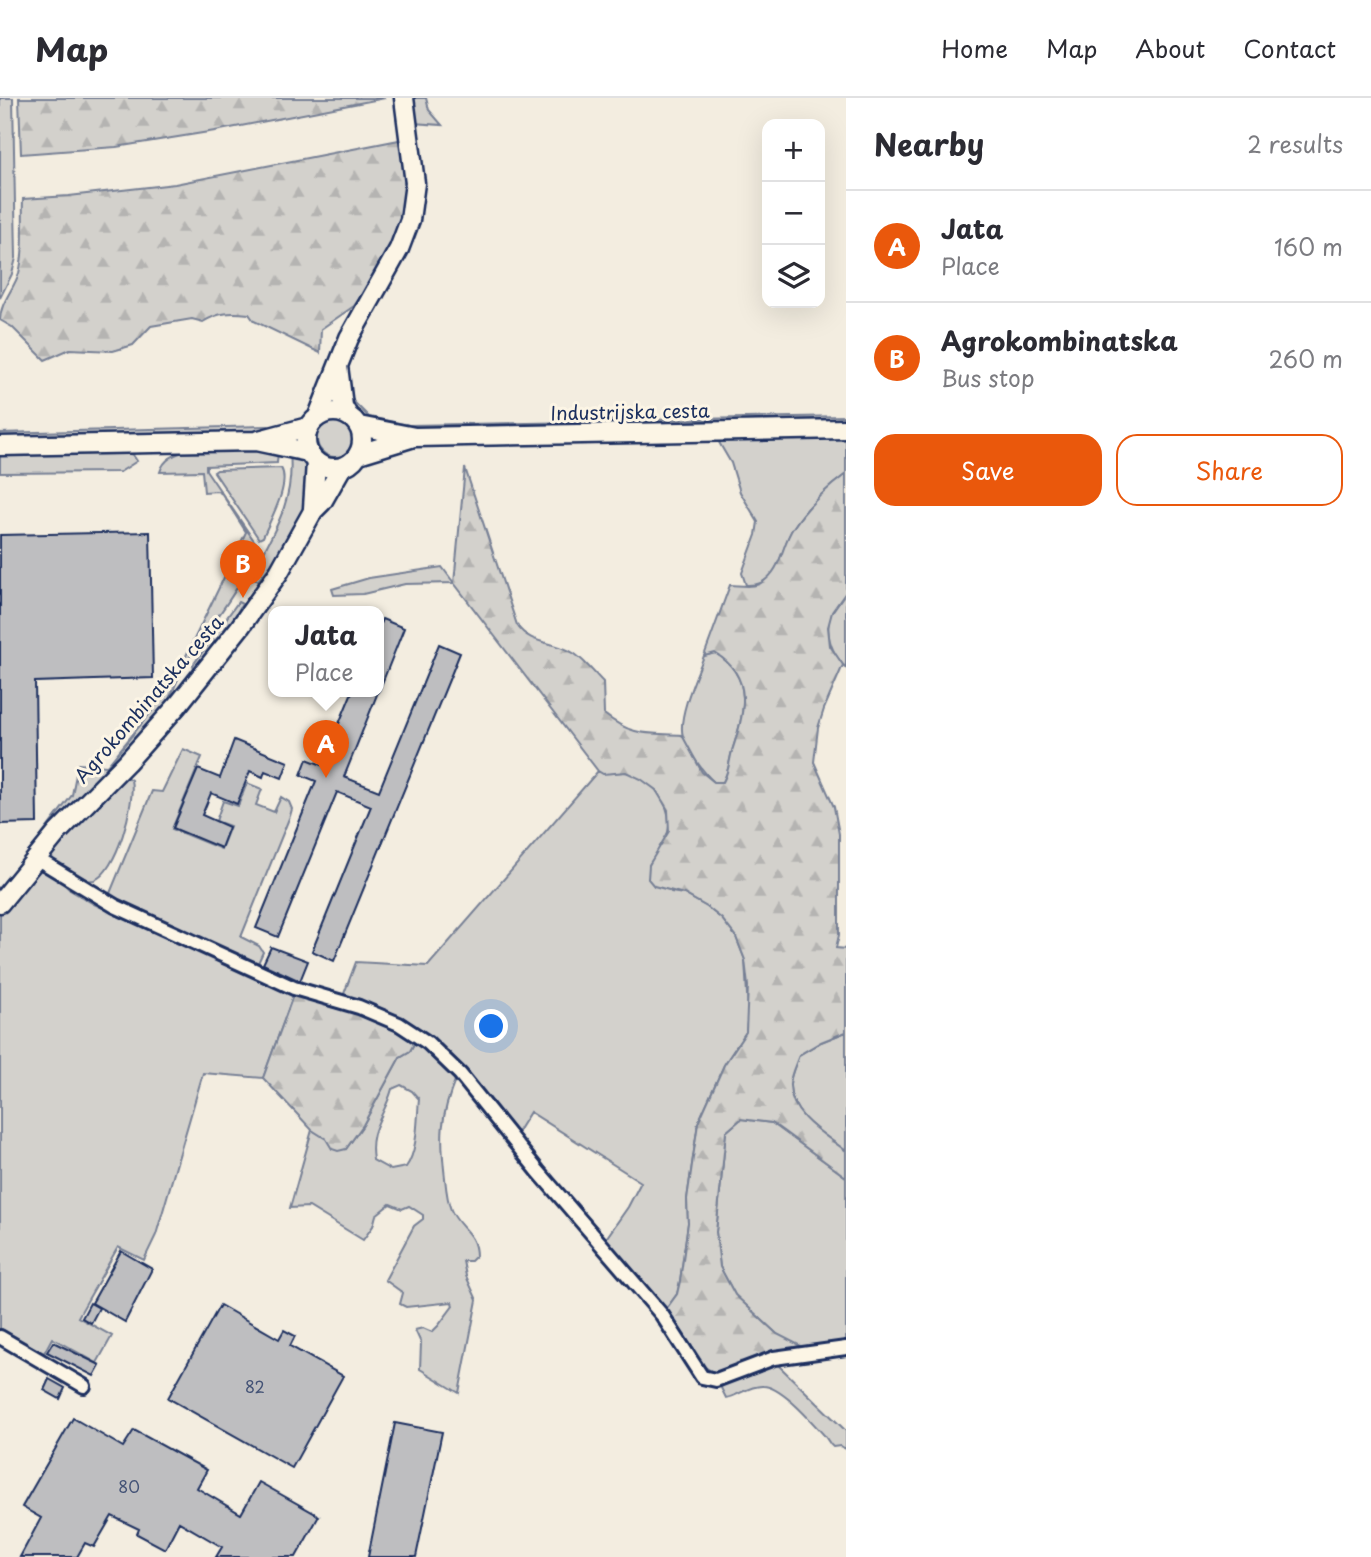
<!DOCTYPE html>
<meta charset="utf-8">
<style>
:root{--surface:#fff;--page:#f2f2f3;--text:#2b2b33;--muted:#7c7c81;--line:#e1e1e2;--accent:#ea580c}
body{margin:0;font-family:"Playpen Sans",sans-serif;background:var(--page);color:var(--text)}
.controls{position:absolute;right:21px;top:21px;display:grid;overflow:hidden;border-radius:14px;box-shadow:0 7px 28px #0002}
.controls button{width:63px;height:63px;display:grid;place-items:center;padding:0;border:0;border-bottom:2px solid var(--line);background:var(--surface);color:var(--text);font:35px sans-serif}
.you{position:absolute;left:492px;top:929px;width:24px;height:24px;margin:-18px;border:5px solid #fff;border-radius:50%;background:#1a73e8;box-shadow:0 0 0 10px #1a73e833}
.badge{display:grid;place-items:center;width:46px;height:46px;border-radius:50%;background:var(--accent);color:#fff;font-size:23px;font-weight:700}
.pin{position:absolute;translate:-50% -58px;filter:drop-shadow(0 2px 4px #0008)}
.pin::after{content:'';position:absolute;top:37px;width:24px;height:21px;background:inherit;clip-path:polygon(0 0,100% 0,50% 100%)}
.popup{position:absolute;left:268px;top:508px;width:116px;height:91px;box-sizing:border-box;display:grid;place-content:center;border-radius:14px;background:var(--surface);filter:drop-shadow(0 2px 5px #0005);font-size:23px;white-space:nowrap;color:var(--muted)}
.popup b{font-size:26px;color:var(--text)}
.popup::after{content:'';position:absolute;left:50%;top:100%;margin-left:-14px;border:14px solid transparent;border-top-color:var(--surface)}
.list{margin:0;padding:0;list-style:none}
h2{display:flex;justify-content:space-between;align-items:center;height:91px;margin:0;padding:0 28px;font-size:30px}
h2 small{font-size:23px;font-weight:400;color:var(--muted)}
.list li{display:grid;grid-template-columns:46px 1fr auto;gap:21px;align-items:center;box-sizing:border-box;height:112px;padding:0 28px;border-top:2px solid var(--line)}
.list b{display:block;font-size:26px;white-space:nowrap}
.list p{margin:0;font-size:23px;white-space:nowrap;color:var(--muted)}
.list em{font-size:23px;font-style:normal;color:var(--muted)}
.actions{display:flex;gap:14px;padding:21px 28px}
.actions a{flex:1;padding:16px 0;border:2px solid var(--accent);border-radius:21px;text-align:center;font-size:24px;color:var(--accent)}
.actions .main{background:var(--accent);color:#fff}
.icon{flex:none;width:38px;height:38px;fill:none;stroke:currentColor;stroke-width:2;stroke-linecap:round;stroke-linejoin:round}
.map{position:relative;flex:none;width:846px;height:1459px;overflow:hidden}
header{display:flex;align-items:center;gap:42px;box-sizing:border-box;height:98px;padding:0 35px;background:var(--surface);border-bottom:2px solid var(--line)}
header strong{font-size:33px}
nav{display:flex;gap:38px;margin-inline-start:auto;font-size:24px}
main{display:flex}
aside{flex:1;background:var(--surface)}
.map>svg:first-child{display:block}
.green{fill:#d3d1cc;stroke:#778095;stroke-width:2;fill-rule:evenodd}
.forest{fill:url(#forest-firs);stroke:#778095;stroke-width:2}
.building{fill:#bebec0;stroke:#1b2f5e;stroke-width:2}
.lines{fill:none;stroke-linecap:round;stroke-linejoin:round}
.street-casing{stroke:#1b2f5e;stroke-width:18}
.secondary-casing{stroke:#1b2f5e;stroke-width:23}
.street{stroke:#fcf5e5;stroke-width:12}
.secondary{stroke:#fcf5e5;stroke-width:18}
.labels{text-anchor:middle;stroke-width:6;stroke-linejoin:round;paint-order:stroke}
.number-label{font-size:16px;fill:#445376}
.street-label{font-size:19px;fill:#1b2f5e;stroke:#fcf5e5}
</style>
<header>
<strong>Map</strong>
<nav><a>Home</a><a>Map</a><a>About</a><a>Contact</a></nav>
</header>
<main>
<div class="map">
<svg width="846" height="1459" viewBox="0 0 846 1459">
<defs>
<pattern id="forest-firs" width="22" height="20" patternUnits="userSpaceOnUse" patternTransform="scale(1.75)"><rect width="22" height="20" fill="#d3d1cc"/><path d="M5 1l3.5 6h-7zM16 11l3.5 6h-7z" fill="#b5b4b2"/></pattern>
</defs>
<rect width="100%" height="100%" fill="#f3ede0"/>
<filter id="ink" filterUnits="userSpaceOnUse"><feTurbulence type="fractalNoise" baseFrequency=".0143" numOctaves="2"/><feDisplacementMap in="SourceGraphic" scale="14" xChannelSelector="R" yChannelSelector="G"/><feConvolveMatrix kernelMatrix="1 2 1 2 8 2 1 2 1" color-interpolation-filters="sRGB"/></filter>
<g filter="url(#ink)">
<path class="green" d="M0 0H13L16 160 12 176 0 200Z
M409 0H426L429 12 442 27 413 25Z
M350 300 369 319 409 327 581 324 582 329 420 333 366 324 353 312Z
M846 318V324L594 329V323Z
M317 341a18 18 0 1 1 36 0a18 18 0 1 1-36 0Z
M268 328 273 330 260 336 0 341V335Z
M846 338V376C827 390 806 410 793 430 779 452 781 489 746 487L742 475 756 437 758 424 740 394 731 365 717 341Z
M256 350 278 352 277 365 206 368V372L257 447C243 490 213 523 189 560 178 575 175 594 164 609L0 792 72 697 78 666 107 668 170 591 246 434 222 396 217 393 204 394 202 373 160 374C168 343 230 350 256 350Z
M121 353 133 357 137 363 120 374 0 375V355Z
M290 355 303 360 310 370 306 409 279 458 258 483 251 478C273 435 295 404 290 355Z
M281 370C291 386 270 422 263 439L259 441 214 374 217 372Z
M442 469 454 485 405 486 363 496 334 497 332 491 369 480Z
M846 494V570C824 547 821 517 846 494Z
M238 504 242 506 222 541 195 574 193 567Z
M715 555C755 579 744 616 732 653 729 664 729 673 723 684H714C704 675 686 651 683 638 677 620 697 576 704 558Z
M183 651 202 659 172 731 221 751 230 728 216 723 223 703 238 708 247 685 262 691 256 707 274 714 281 699 289 704 292 711 290 718 241 839 259 848 263 854 258 865 253 866 108 800 152 693 162 694Z
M598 673C607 678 615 673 625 674 651 677 674 708 668 734 666 745 655 757 649 767L671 794 684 796 707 809 722 821 736 839 745 862 748 913 746 934 724 967 698 1025 687 1101 688 1125 680 1183 677 1196 664 1214 605 1142 628 1109 641 1084 530 1014 515 1038 456 964 342 901 356 864 428 868Z
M121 679H126L131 682C136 703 116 776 94 782 80 785 65 772 54 765L50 753Z
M39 772 54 776 70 792 94 806 294 895 263 980 203 975 156 1137 144 1162 118 1149 78 1219 112 1238 97 1265 52 1240 44 1255 0 1230V815L32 776Z
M846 934V1053C824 1036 791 1019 790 989 789 979 796 966 799 957L821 944Z
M417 940 456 980C440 1019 440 1039 445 1080 446 1090 447 1102 451 1112 459 1131 476 1134 476 1158L471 1163H463L466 1178 477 1202 459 1295 420 1271 421 1245 415 1232 423 1230 432 1234 438 1228 453 1208 452 1204 406 1209 400 1206 403 1195 385 1182 414 1128 423 1121V1117L409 1108 402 1111 390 1106 376 1117 373 1128 363 1142 309 1109 290 1110 312 1032 346 1051 363 1027 400 959 410 953ZM401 987 412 993 419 1001C417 1022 418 1053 406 1069L391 1072 373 1062C368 1030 384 1020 392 991Z
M741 1021 772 1025 846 1079V1247L803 1249 792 1245 777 1236 735 1197 720 1169 716 1134 726 1034Z
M775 1264 846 1333V1351L840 1348 833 1349C828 1345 828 1341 823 1336 811 1323 781 1288 763 1288 750 1287 738 1298 726 1300L721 1290 723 1285Z"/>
<path class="forest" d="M19 0H385L215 33 116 49 21 56Z
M404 41 408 105 385 163 354 208 321 231 320 255 254 223 249 216C231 214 219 214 203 224L192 221 151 228 133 247 113 253 70 251 45 262 12 229 0 222C0 205 14 191 19 175 25 152 22 125 23 101L69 98 175 86Z
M465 370 517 527C529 547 556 543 575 556 586 564 594 575 603 584L604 616C633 639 647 635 682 637L702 674 714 684H723C729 673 729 664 732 653 744 616 755 579 715 555L704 558 730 487C739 487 754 490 761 485 782 473 781 448 793 430 806 410 827 390 846 376V494L832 514 828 529 830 548 843 567 824 611 818 630 814 664 834 709 839 736V837L836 850 846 851V934L821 944 799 957C796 966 789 979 790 988 791 1019 824 1036 846 1053V1079L772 1025 741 1021 726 1034 716 1134 720 1169 735 1197 777 1236 803 1249 778 1254 717 1275C695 1270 676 1232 664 1214L677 1196 680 1183 688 1125 687 1101 698 1025 724 967 746 934 748 888 745 862 736 839 722 821 707 809 684 796 654 788 648 781 649 767 669 733 668 712 656 692 641 681 626 674 603 676 598 673 454 485Z
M294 895 369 917 417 940 410 953 400 959 363 1027 346 1051 338 1053 332 1051 326 1041 312 1032 263 980Z"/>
<path class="building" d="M150 434 153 580 35 584 37 725 0 726V437Z
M382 521 404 530 379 593V529Z
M439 546 460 555 334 863 312 853 371 708 337 694 278 839 256 830 316 683 301 677 307 661 322 667 352 594H378L344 679 379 693Z
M234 642 288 664 282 680 265 673 263 679 250 673 237 706 211 695 202 717 229 729 221 750 173 730 198 671 220 680Z
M271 849 308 863 300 883 263 866Z
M121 1153 152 1171 125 1224 92 1205Z
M90 1205 99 1210 91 1225 82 1220Z
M220 1207 279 1241 284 1232 295 1238 290 1248 343 1278 292 1370 168 1300Z
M53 1244 100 1267 94 1278 47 1254Z
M49 1281 65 1290 60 1301 44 1292Z
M73 1320 123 1349 134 1332 207 1372 197 1390 241 1416 259 1384 319 1418 296 1459H216L222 1449 179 1424 165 1451 137 1436 139 1431 112 1418 94 1449 85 1445 77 1459H20L41 1420 22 1409Z
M395 1325 442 1334 416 1459H368Z"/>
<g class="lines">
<defs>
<path id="street" d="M36 760 115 808 294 890 359 909 399 926 428 945 460 976 538 1073 662 1217 702 1279 716 1282 774 1260 846 1250
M0 1239 84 1288"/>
<path id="secondary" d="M338 268 343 308 348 317
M306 342a28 28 0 1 1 56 0a28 28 0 1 1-56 0Z
M318 318 349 240 399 151 410 122 415 85 404 0
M359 328 415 339 846 331
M259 342 308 329
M0 348 256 343 308 354
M359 356 411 340
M313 410 316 364
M0 805 58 734 127 664 177 608 240 529 279 474 313 413 322 404 342 369"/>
</defs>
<use href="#street" class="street-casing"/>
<use href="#secondary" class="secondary-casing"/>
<use href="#street" class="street"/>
<use href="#secondary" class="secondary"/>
</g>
</g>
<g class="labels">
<g class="number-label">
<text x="255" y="1295">82</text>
<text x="129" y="1395">80</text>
</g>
<g class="street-label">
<text transform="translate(630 314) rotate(-1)" y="7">Industrijska cesta</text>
<text transform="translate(149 601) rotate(-49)" y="7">Agrokombinatska cesta</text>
</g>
</g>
</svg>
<div class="controls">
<button>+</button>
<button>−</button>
<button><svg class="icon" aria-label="layers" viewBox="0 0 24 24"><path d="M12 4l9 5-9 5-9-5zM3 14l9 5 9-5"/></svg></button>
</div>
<div class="you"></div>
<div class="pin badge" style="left:326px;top:680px">A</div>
<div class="popup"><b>Jata</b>Place</div>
<div class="pin badge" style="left:243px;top:500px">B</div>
</div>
<aside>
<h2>Nearby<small>2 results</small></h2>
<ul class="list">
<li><span class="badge">A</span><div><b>Jata</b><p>Place</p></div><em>160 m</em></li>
<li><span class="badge">B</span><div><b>Agrokombinatska</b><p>Bus stop</p></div><em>260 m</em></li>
</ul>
<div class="actions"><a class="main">Save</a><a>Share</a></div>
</aside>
</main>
